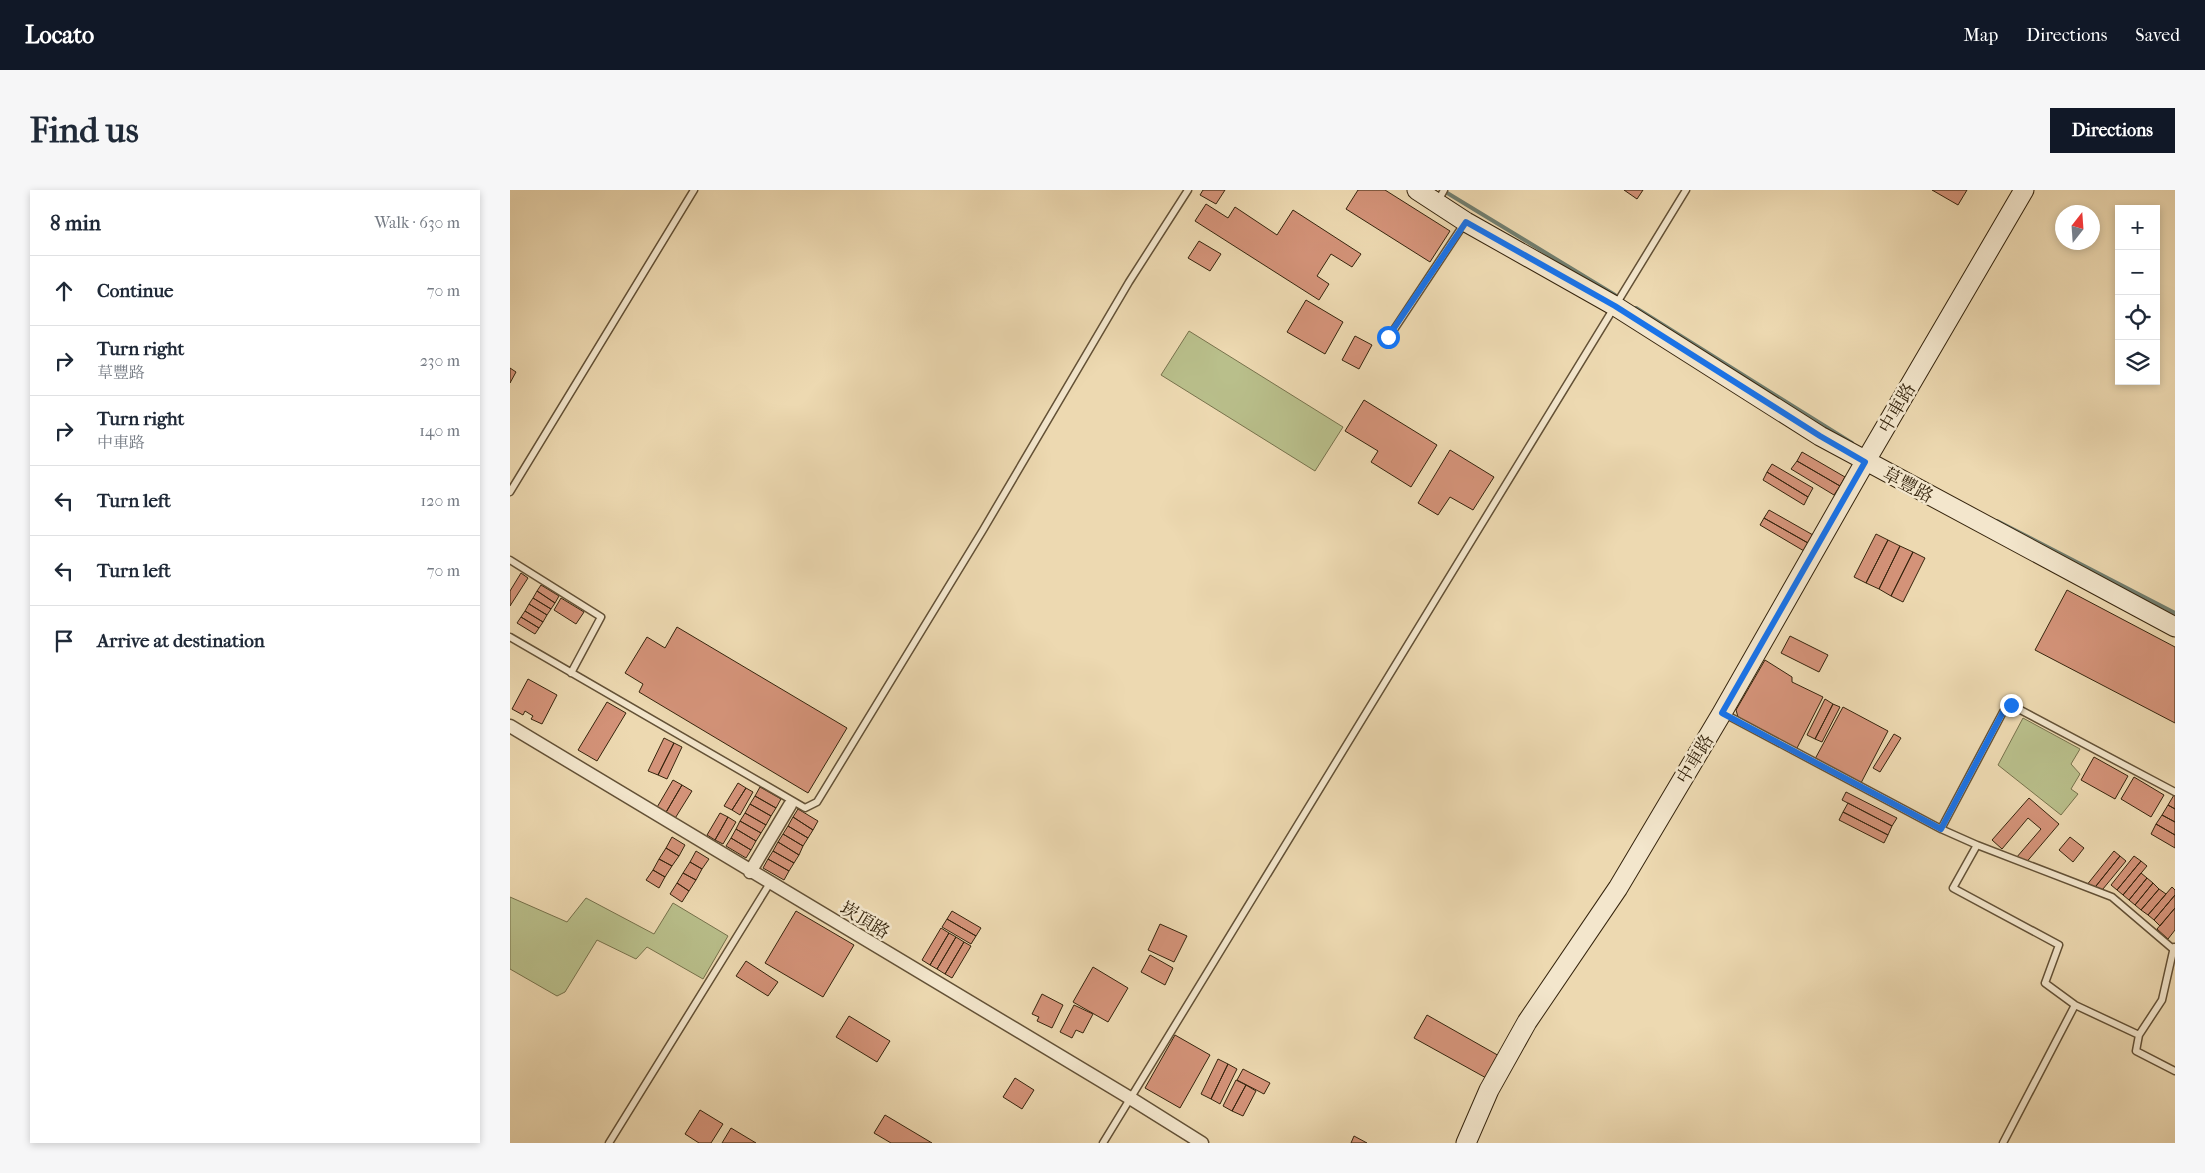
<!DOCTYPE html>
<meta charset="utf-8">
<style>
:root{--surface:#fff;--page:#f6f6f7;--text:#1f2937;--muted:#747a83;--line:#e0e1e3;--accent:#111827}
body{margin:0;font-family:"IM FELL French Canon","Noto Serif TC",serif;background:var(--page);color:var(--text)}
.controls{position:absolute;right:15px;top:15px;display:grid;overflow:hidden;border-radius:0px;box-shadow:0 2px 8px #0003}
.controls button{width:45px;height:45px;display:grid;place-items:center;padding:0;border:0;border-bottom:1px solid var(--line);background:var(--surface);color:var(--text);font:25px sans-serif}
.compass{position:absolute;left:1545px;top:15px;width:45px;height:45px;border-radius:50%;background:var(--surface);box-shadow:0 2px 8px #0003;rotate:17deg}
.stop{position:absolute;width:15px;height:15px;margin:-11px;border:4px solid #1a73e8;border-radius:50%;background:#fff}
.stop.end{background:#1a73e8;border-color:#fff;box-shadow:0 1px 5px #0008}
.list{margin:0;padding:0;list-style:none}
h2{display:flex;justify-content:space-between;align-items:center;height:65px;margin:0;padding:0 20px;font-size:21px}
h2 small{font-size:16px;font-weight:400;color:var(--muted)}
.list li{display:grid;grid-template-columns:32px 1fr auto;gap:15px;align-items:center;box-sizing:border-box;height:70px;padding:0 20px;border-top:1px solid var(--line)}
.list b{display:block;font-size:19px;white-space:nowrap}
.list p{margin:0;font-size:16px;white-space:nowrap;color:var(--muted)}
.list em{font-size:16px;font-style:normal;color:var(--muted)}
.icon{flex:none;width:28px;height:28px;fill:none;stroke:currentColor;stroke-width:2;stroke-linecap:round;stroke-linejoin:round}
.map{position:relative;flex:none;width:1665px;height:953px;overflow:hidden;border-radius:0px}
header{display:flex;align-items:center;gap:30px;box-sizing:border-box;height:70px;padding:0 25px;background:var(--accent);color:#fff}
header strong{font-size:24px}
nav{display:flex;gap:28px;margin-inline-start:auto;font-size:18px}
.intro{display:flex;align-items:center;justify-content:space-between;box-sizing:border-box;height:120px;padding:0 30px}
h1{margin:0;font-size:35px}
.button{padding:12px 22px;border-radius:0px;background:var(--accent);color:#fff;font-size:18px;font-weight:700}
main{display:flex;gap:30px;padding:0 30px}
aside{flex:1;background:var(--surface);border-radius:0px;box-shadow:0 2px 8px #0003}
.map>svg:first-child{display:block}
.green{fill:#b9bf8b;stroke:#77724c}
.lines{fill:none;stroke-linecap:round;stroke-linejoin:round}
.stream{stroke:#717e6f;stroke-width:4}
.building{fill:#d49379;stroke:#35240d}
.lane-casing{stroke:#635136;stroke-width:9}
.street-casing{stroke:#635136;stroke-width:15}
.secondary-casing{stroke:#35240d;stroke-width:21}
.lane{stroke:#f3e6cc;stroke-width:6}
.street{stroke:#f3e6cc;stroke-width:12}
.secondary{stroke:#f3e6cc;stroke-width:19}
.route{stroke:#1a73e8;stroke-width:6}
.labels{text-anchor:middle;stroke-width:5;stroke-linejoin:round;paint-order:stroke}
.street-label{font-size:18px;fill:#35240d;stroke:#f3e6cc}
</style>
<header>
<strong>Locato</strong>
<nav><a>Map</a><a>Directions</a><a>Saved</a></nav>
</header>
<div class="intro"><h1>Find us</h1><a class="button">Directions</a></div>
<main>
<aside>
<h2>8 min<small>Walk · 630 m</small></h2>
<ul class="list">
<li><svg class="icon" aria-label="ahead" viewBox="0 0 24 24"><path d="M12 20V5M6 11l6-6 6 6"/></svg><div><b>Continue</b></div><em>70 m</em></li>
<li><svg class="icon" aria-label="right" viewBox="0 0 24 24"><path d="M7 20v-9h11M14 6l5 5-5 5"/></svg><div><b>Turn right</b><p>草豐路</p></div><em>230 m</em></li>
<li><svg class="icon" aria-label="right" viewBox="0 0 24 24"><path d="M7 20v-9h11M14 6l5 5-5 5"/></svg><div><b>Turn right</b><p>中車路</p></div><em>140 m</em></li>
<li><svg class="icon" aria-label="left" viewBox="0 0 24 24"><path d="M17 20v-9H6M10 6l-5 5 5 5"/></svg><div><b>Turn left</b></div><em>120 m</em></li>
<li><svg class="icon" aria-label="left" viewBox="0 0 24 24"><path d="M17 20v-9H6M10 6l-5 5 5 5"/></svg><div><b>Turn left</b></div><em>70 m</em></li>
<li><svg class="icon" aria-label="arrive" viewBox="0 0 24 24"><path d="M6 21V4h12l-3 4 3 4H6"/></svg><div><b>Arrive at destination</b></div></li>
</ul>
</aside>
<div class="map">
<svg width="1665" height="953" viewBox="0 0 1665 953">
<rect width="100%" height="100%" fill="#edd9b1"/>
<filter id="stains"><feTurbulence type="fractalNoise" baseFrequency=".004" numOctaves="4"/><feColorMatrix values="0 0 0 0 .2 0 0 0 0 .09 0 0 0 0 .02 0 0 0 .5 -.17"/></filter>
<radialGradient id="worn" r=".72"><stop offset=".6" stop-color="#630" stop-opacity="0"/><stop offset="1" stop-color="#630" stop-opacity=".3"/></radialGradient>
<path class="green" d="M679 141 833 237 805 281 651 185Z
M1513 528 1570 559 1561 574 1570 584 1561 599 1568 604 1551 625 1488 575Z
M0 707 57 732 76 708 144 744 163 713 218 746 193 789 137 757 126 769 87 750 55 802 47 806 0 779Z"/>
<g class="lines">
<path class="stream" d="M934 1 1105 105
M1126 118 1342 253
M1487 331 1665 423"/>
</g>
<path class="building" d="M693 0H715L706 14 690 5Z
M848 0H875L940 41 920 72 836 19Z
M1114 0H1133L1127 9Z
M1422 0H1457L1448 15Z
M696 14 718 28 725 17 767 45 783 20 851 64 842 77 821 64 807 86 819 94 809 110 685 31Z
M689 51 711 64 700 81 678 68Z
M796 110 833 132 815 164 777 142Z
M845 146 862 155 849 179 832 170Z
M0 178 6 182 0 193Z
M854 210 927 255 901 297 861 272 868 261 835 241Z
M940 260 984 287 963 320 940 307 928 325 908 313Z
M1292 262 1335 287 1330 296 1287 271Z
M1287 271 1330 296 1324 305 1281 279Z
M1262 274 1303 298 1298 307 1257 282Z
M1257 282 1298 307 1294 315 1253 290Z
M1259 320 1303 345 1298 353 1254 328Z
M1254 328 1298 353 1294 361 1250 335Z
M1366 344 1378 350 1356 393 1344 387Z
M1378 350 1390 356 1369 399 1356 393Z
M1390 356 1403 362 1381 406 1369 399Z
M1403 362 1415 368 1393 412 1381 406Z
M11 383 18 388 0 416V401Z
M31 395 49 406 45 413 27 401Z
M1557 400 1665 457V533L1525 460Z
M27 401 45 413 41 419 23 408Z
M23 408 41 419 37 425 19 414Z
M51 408 74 422 66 434 44 420Z
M19 414 37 425 33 432 15 421Z
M15 421 33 432 29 438 11 427Z
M11 427 29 438 25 444 7 433Z
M167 437 337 538 298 603 129 502 133 494 115 483 137 447 155 458Z
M1280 446 1318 465 1309 482 1271 463Z
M1255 470 1282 487V492L1313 507 1286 560 1228 527 1226 520Z
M18 489 47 505 32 534 21 529 23 526 15 521 13 525 2 519Z
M1315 509 1323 514 1305 549 1297 545Z
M97 512 116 523 87 571 68 560Z
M1323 514 1330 517 1312 552 1305 549Z
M1333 517 1378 541 1351 593 1305 569Z
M1384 544 1391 548 1370 582 1363 578Z
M154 548 164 553 148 585 138 581Z
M164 553 172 557 157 589 148 585Z
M1584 567 1618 586 1605 609 1571 590Z
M1624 587 1654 605 1641 627 1611 609Z
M163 590 172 595 155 624 146 619Z
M228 593 236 598 222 620 214 616Z
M172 595 182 601 164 630 155 624Z
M250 597 271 609 266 618 245 606Z
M236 598 243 602 230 625 222 620Z
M1336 602 1387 628 1382 636 1332 610Z
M1664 605 1665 606V619L1658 615Z
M245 606 266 618 261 626 240 614Z
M1519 608 1549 634 1514 675 1506 668 1531 639 1518 628 1492 659 1482 650Z
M1338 613 1382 636 1378 645 1333 622Z
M240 614 261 626 256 635 235 623Z
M1658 615 1665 619V632L1652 625Z
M288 619 308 631 303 640 283 627Z
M1333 622 1378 645 1374 653 1329 630Z
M210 623 218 627 205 650 197 645Z
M235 623 256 635 251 643 230 631Z
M1652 625 1665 632V645L1646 634Z
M218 627 226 632 213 654 205 650Z
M283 627 303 640 298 648 278 636Z
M230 631 251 643 246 651 226 639Z
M1646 634 1665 645V658L1641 644Z
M278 636 298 648 293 656 273 644Z
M226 639 246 651 241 660 221 648Z
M273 644 293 656 289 665 268 652Z
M162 647 175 655 169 666 156 658Z
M1560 647 1574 658 1563 672 1549 660Z
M221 648 241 660 236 668 216 656Z
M268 652 289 665 284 673 263 661Z
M156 658 169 666 162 676 149 669Z
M186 661 199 669 192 679 180 672Z
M263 661 284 673 279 681 258 669Z
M1604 661 1610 666 1582 701 1576 696Z
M1610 666 1616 671 1588 705 1582 701Z
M1624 666 1631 671 1607 700 1601 695Z
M149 669 162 676 155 687 143 680Z
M258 669 279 681 274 690 253 678Z
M1631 671 1637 676 1613 705 1607 700Z
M180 672 192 679 186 690 173 683Z
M143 680 155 687 149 698 136 690Z
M173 683 186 690 179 701 167 693Z
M1631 683 1637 688 1619 710 1613 705Z
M1637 688 1643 693 1625 715 1619 710Z
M167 693 179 701 172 712 160 704Z
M1643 693 1649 699 1631 720 1625 715Z
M1662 697 1665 700V705L1644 730 1638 725Z
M1649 699 1656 704 1638 725 1631 720Z
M1665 705V718L1650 736 1644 730Z
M1665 718V740L1658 749 1647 739Z
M286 721 344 755 313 807 255 773Z
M442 721 471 738 466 746 437 729Z
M437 729 466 746 461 754 432 737Z
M650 734 677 746 664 772 638 760Z
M431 738 439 743 420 775 412 770Z
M439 743 446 747 427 779 420 775Z
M446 747 454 752 435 784 427 779Z
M454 752 461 756 442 788 435 784Z
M640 765 663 778 655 795 631 782Z
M236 771 268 792 258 806 226 786Z
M583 777 618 798 598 832 563 812Z
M532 804 553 815 542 838 527 831 529 827 522 824Z
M564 815 583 824 573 843 566 840 562 848 550 842Z
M917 825 991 867 978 889 904 848Z
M339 826 380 851 367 872 326 847Z
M665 845 700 865 670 918 635 898Z
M708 869 718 874 701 909 691 904Z
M718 874 727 879 710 914 701 909Z
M733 879 760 893 754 904 727 890Z
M505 888 524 900 512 919 493 907Z
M726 890 736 895 722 921 713 916Z
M736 895 746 901 733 926 722 921Z
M190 920 213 934 201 953H189L175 944Z
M375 925 422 953H381L364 943Z
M221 938 246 953H212Z
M844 946 857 953H841Z"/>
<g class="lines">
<defs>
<path id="lane" d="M928 11 934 0
M879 147 954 34
M0 302 184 0
M0 370 91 427 61 483
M0 447 295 618 307 612 473 340 619 92 678 0
M1213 523 1431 639 1467 655 1443 698 1549 755 1535 793 1565 815 1629 845 1626 861 1665 881
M1431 639 1493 522 1501 515 1665 602
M1467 655 1602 707 1663 759
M1629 845 1652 810 1664 757
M99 953 260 693
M593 953 1176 0
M1493 953 1565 815"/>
<path id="street" d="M0 536 620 908 692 953
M240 682 280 615"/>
<path id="secondary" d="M907 0 956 32 1105 116 1310 246 1665 437
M956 953 979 900 1017 832 1108 698 1212 523 1355 272 1514 0"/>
</defs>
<use href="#lane" class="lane-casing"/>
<use href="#street" class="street-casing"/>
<use href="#secondary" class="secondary-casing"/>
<use href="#lane" class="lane"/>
<use href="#street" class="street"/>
<use href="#secondary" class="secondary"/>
</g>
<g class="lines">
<path class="route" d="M878 147 956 32 1105 116 1310 246 1355 272 1212 523 1431 639 1493 522 1501 515"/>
</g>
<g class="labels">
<g class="street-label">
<text transform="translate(1387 218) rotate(-60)" y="6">中車路</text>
<text transform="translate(1398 295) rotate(28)" y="6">草豐路</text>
<text transform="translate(1185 569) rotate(-59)" y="6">中車路</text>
<text transform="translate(355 730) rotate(31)" y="6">崁頂路</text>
</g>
</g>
<rect width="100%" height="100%" filter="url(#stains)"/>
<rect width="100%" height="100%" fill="url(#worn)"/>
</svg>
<div class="controls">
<button>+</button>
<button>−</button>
<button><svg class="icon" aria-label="locate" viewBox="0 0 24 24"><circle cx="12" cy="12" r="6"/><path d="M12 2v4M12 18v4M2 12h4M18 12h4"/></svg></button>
<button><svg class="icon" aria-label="layers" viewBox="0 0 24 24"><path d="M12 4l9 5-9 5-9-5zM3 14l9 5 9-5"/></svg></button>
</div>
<svg class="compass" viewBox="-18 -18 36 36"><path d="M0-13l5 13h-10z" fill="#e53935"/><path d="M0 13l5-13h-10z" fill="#747a83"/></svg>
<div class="stop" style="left:878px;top:147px"></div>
<div class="stop end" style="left:1501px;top:515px"></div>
</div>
</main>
